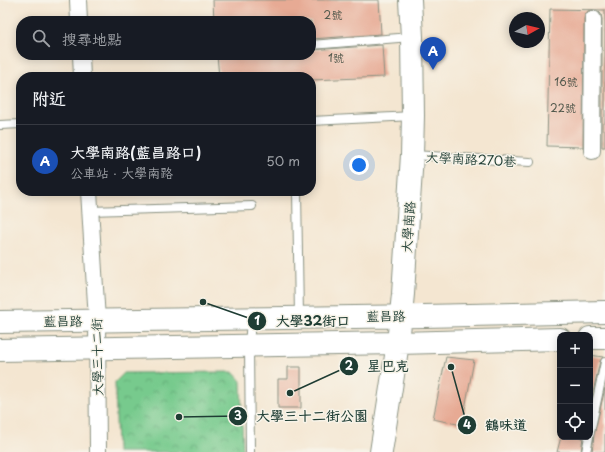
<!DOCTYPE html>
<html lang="zh-TW">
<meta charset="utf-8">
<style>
:root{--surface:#171b24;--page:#242831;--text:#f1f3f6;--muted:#9ea1a6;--line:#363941;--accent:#1a73e8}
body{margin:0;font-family:"Playpen Sans","LXGW WenKai TC",sans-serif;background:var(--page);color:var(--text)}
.controls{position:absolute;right:12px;bottom:12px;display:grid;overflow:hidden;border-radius:8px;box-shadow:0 2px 10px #0003}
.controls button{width:36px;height:36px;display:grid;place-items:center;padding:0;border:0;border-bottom:1px solid var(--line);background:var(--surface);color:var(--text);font:20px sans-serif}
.compass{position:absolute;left:509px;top:12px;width:36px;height:36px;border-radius:50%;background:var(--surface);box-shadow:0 2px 10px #0003;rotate:82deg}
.you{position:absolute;left:359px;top:165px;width:14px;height:14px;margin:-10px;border:3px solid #fff;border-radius:50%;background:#1a73e8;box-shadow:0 0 0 6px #1a73e833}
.badge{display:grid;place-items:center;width:26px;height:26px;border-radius:50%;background:var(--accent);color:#fff;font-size:13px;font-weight:700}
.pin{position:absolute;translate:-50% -33px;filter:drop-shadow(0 1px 2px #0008)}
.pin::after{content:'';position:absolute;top:21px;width:14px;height:12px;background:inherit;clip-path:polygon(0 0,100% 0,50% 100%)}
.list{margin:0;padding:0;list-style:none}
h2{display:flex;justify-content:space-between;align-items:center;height:52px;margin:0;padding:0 16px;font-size:17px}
h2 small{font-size:13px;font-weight:400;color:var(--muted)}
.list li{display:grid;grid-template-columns:26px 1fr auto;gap:12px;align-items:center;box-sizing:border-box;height:72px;padding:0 16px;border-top:1px solid var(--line)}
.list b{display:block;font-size:15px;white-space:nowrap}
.list p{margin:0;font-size:13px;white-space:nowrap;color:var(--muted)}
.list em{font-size:13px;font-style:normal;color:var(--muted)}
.icon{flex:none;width:22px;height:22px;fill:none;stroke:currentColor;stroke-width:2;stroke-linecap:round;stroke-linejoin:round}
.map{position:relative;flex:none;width:605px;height:452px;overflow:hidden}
.search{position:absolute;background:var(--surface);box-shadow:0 2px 10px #0003;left:16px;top:16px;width:300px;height:44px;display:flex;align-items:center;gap:10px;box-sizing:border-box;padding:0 14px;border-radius:16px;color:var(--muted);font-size:15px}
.panel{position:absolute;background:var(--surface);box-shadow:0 2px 10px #0003;left:16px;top:72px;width:300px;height:124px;border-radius:16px}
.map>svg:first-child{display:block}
.park{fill:url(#park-crowns);stroke:#4b8460}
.building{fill:#e7aa94}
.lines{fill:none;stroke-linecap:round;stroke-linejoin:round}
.lane-casing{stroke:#8a9282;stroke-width:10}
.street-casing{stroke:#8a9282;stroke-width:18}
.secondary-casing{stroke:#8a9282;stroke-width:24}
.lane{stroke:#fff;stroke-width:8}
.street{stroke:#fff;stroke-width:16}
.secondary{stroke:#fff;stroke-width:22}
.labels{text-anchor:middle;stroke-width:3;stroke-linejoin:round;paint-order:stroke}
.number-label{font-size:11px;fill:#51584c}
.street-label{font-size:13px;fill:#1f3d34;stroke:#f7f3e8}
.leader{fill:none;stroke:#1f3d34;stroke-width:1.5}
.callout-dot{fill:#1f3d34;stroke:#f7f3e8;stroke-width:1.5}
.mark-label{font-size:12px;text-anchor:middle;font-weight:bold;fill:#fff}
.callout-label{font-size:14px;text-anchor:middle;font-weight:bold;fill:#1f3d34;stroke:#f7f3e8;stroke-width:3;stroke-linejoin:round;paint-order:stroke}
</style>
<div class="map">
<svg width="605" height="452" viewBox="0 0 605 452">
<defs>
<pattern id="park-crowns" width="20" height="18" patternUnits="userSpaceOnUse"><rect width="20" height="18" fill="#77ca8d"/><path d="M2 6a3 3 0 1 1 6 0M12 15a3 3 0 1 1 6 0" fill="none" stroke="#61a574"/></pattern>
</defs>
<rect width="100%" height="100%" fill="#f7f3e8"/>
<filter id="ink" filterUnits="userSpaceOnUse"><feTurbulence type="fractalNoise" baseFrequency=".025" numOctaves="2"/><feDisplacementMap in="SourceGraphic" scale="8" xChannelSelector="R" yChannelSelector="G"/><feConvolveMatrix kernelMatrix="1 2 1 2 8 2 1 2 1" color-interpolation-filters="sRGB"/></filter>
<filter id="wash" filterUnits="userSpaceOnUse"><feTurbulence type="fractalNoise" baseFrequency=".012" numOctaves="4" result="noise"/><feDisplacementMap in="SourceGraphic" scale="16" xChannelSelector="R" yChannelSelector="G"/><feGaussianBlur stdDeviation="0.9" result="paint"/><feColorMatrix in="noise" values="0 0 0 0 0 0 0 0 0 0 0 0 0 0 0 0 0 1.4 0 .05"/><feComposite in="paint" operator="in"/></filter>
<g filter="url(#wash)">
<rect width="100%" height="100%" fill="#f4e6d1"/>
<path class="park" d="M233 372 241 381 243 452H117L115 382 124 373Z"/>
<g id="blocks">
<path class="building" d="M213 0H379L381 34 311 39V21H214Z
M550 9 605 10V147H602V19L601 14 598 11 593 10 588 11 585 15 584 19 583 147 547 146Z
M382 45 384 77 311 80V77H219L217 55H311V50Z
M590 355 603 357 600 361 590 406Z
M446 357 474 360 462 425 433 419Z
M288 367H301V408H278V379H288Z
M605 388V452H592L594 435Z
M561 437H583L581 452H557Z"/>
</g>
</g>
<g filter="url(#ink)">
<use href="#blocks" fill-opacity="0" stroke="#8a9282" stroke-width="1"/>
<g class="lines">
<defs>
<path id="lane" d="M311 45 411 37
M311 121 413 116
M0 125 21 124
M413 155 530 162
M297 191 299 316
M90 211 252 206
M590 432 605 362
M250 452 249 346 251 319
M586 452 589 437"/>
<path id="street" d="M78 0 79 21
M81 55 82 77
M592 151 593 19
M89 191 97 320 98 452"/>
<path id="secondary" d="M0 322 424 316 605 312
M590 338H605
M0 350 398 343 560 339
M381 452 398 343 403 294 412 155 413 116 412 37 410 0"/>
</defs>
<use href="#lane" class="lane-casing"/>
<use href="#street" class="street-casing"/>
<use href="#secondary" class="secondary-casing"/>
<use href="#lane" class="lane"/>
<use href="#street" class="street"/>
<use href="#secondary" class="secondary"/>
</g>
</g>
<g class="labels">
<g class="number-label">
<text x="333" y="19">2號</text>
<text x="336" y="62">1號</text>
<text x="566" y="86">16號</text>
<text x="563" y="112">22號</text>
</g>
<g class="street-label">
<text transform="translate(471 159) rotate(3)" y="5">大學南路270巷</text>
<text transform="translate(408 227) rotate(-86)" y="5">大學南路</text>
<text transform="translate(386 316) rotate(-1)" y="5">藍昌路</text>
<text transform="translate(63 321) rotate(-1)" y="5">藍昌路</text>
<text transform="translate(97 357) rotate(-91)" y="5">大學三十二街</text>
</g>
</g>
<path class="leader" d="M203 302L257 321M290 393L349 366M179 417L238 416M451 367L467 425"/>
<g class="callout-dot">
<circle cx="203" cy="302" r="4"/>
<circle cx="290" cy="393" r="4"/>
<circle cx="179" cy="417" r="4"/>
<circle cx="451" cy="367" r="4"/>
<circle cx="257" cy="321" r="10"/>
<circle cx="349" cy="366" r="10"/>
<circle cx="238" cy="416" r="10"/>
<circle cx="467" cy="425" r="10"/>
</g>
<g class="mark-label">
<text x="257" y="325">1</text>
<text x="349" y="370">2</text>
<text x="238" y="420">3</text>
<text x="467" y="429">4</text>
</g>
<g class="callout-label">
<text x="313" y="326">大學32街口</text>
<text x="388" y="371">星巴克</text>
<text x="312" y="421">大學三十二街公園</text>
<text x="506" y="430">鶴味道</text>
</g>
</svg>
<div class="controls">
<button>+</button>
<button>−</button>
<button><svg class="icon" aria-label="locate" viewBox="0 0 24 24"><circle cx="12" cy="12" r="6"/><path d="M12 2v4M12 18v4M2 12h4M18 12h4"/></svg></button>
</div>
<svg class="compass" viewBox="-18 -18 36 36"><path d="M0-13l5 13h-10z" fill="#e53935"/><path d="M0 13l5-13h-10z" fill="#9ea1a6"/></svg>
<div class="you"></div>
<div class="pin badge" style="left:433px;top:70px;background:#1a4fb4">A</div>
<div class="search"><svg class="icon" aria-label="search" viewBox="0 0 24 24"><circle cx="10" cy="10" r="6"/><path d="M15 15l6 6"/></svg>搜尋地點</div>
<section class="panel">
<h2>附近<small></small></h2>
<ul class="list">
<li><span class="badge" style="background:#1a4fb4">A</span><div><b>大學南路(藍昌路口)</b><p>公車站 · 大學南路</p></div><em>50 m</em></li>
</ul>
</section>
</div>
